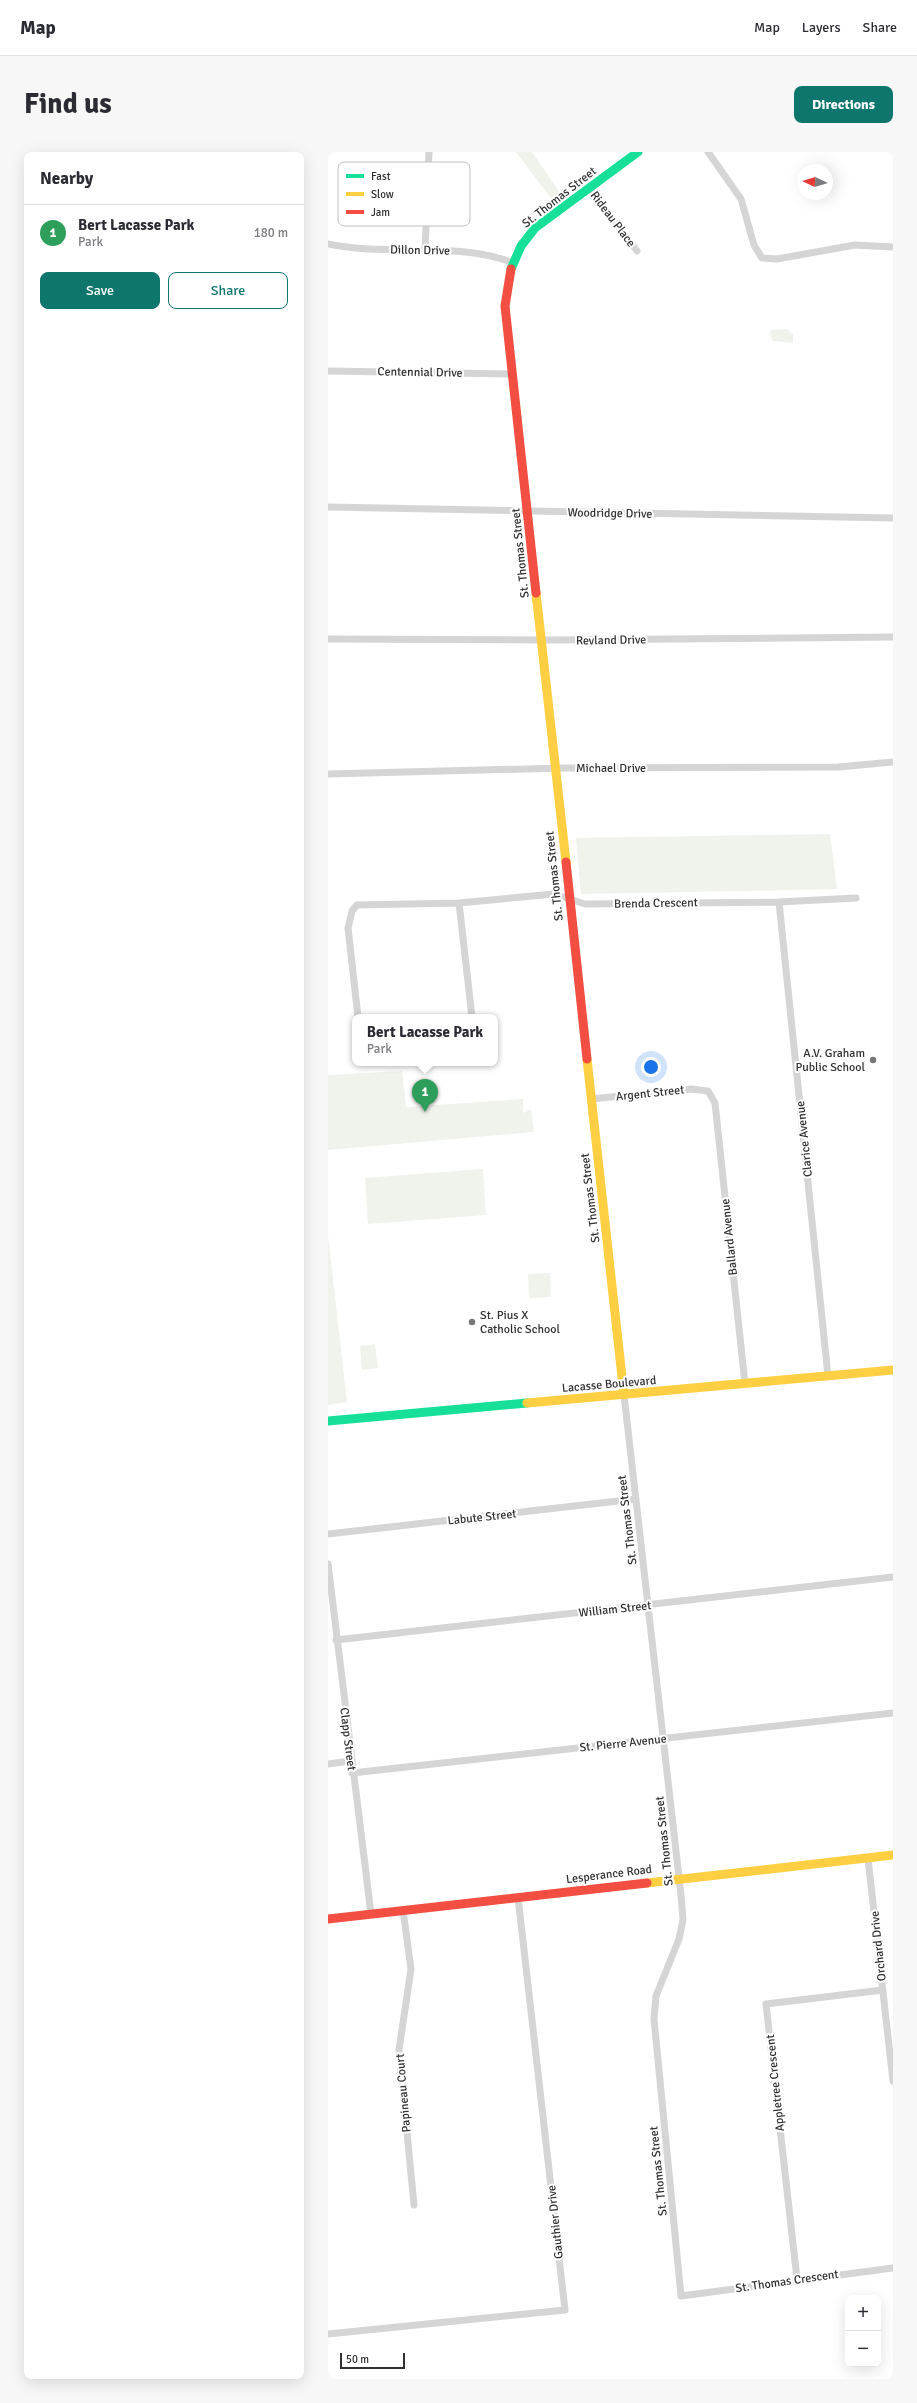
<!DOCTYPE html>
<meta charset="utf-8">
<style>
:root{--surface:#fff;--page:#f7f7f7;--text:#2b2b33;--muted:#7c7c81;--line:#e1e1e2;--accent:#0f766e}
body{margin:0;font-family:Signika,sans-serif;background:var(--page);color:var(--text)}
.controls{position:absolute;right:12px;bottom:12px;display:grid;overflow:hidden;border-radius:8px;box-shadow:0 4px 16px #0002}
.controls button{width:36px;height:36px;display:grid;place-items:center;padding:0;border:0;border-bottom:1px solid var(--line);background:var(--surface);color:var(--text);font:20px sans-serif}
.compass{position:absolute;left:469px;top:12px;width:36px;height:36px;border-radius:50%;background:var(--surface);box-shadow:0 4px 16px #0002;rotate:274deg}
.scale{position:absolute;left:12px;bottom:10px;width:65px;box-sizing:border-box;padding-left:4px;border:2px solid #313131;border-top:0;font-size:11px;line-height:14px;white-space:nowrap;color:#313131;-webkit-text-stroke:3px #fff;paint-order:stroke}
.you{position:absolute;left:323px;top:915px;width:14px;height:14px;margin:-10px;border:3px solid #fff;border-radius:50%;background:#1a73e8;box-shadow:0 0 0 6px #1a73e833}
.badge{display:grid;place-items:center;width:26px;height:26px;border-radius:50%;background:var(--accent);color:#fff;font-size:13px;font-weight:700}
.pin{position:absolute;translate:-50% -33px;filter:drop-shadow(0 1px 2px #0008)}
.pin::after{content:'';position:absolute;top:21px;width:14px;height:12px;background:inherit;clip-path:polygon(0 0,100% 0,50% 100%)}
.popup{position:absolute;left:24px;top:862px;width:146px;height:52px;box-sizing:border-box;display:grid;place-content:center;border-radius:8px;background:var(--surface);filter:drop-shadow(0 1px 3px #0005);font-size:13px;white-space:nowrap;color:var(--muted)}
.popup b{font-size:15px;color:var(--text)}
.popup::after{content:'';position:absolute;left:50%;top:100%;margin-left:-8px;border:8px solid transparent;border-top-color:var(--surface)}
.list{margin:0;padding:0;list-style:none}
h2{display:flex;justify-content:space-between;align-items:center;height:52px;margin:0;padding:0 16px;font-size:17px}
h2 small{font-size:13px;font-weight:400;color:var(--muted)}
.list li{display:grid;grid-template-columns:26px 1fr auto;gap:12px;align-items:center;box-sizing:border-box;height:56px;padding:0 16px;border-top:1px solid var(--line)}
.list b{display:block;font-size:15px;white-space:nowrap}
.list p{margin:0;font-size:13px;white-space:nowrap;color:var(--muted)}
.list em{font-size:13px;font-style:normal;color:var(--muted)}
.actions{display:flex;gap:8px;padding:12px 16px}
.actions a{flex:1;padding:9px 0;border:1px solid var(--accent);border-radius:8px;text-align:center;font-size:14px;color:var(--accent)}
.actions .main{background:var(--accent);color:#fff}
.map{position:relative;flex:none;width:565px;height:2227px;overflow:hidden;border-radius:8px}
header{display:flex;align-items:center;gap:24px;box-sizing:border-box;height:56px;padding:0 20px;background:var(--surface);border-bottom:1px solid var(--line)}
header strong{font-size:19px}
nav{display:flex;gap:22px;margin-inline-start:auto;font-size:14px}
.intro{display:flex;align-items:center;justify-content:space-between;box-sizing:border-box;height:96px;padding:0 24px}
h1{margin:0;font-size:28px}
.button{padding:10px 18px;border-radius:8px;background:var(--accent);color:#fff;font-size:14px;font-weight:700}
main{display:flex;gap:24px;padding:0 24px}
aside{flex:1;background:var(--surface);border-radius:8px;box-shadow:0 4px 16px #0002}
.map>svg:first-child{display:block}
.green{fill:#f0f3ec}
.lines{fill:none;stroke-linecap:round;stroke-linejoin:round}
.street{stroke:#d5d5d5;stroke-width:7}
.fast{stroke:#16e098;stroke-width:9}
.slow{stroke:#ffcf43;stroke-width:9}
.jam{stroke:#f24e42;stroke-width:9}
.poi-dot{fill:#797979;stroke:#fff;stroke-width:1.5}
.labels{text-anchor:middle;stroke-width:4;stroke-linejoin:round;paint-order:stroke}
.street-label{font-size:12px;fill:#313131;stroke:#fff}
.poi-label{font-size:12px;fill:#313131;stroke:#fff;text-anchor:end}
.key{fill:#fff;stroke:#c1c1c1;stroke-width:1}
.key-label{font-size:11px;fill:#313131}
</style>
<header>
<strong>Map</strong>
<nav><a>Map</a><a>Layers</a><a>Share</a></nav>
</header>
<div class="intro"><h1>Find us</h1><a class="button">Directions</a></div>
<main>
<aside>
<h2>Nearby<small></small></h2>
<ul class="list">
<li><span class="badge" style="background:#2e9e5b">1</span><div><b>Bert Lacasse Park</b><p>Park</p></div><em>180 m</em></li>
</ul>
<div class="actions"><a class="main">Save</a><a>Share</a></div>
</aside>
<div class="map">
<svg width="565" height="2227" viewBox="0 0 565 2227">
<rect width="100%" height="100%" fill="#fff"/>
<path class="green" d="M188 0H204L237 48 228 53Z
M459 177 465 182V191L445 189 443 186 442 178Z
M502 682 509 737 253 742 248 686Z
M74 919 78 955 195 947V961L203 957 206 980 0 998V923Z
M155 1017 158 1063 40 1072 37 1026Z
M0 1084 19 1250 0 1253Z
M222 1121 223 1145 201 1146 200 1122Z
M47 1192 50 1216 34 1218 32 1194Z"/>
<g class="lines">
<path class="street" d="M380 0 413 47 426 93 434 106 449 107 527 93 565 95
M261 36 309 99
M0 92C61 105 124 89 183 110
M97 99 101 0
M0 219 184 222
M0 355 565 366
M0 487 224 488 565 485
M0 622 235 616 511 615 565 610
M451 750 500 1224
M131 751 144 865
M30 865 20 776 24 759 29 753 131 751 226 742 257 752 451 750 528 746
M263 947 363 937 380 939 387 951 417 1232
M296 1243 353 1743 355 1768 351 1787 328 1844 326 1867 353 2144 565 2116
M0 1382 308 1347
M0 1412 43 1762
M8 1488 565 1425
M0 1612 22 1609
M24 1621 565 1561
M540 1707 565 1929
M75 1758 83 1817 71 1898 86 2053
M469 2127 438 1852 555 1838
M0 2182 237 2158 190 1745"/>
<path class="fast" d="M183 117 193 94 207 76 310 0
M0 1269 199 1251"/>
<path class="slow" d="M208 441 238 710
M259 907 296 1243
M199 1251 565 1218
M319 1731 565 1703"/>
<path class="jam" d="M183 117 177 154 208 441
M238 710 259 907
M0 1767 319 1731"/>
</g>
<g class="poi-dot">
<circle cx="545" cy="908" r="4"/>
<circle cx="144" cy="1170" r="4"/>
</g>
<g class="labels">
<g class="street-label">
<text transform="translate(231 45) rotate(-38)" y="4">St. Thomas Street</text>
<text transform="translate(285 67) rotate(53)" y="4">Rideau Place</text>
<text transform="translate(92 98) rotate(1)" y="4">Dillon Drive</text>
<text transform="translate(92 220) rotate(1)" y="4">Centennial Drive</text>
<text transform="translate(282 361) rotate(1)" y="4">Woodridge Drive</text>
<text transform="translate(192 401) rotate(-96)" y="4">St. Thomas Street</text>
<text transform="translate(283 488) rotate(-1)" y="4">Revland Drive</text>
<text x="283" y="620">Michael Drive</text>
<text transform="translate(226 724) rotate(-96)" y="4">St. Thomas Street</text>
<text transform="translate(328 751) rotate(-1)" y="4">Brenda Crescent</text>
<text transform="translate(322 941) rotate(-6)" y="4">Argent Street</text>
<text transform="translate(476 987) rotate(-96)" y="4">Clarice Avenue</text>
<text transform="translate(262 1046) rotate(-97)" y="4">St. Thomas Street</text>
<text transform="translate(401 1085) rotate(-96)" y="4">Ballard Avenue</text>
<text transform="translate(281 1232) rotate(-5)" y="4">Lacasse Boulevard</text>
<text transform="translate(154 1365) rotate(-6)" y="4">Labute Street</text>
<text transform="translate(299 1368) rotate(-97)" y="4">St. Thomas Street</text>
<text transform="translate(287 1457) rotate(-6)" y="4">William Street</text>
<text transform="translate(20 1587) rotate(83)" y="4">Clapp Street</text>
<text transform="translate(295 1591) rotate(-6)" y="4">St. Pierre Avenue</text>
<text transform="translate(336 1689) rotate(-96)" y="4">St. Thomas Street</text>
<text transform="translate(281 1722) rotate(-7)" y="4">Lesperance Road</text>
<text transform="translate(550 1794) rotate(-96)" y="4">Orchard Drive</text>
<text transform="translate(447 1931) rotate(-96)" y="4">Appletree Crescent</text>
<text transform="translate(75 1941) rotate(-95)" y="4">Papineau Court</text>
<text transform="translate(330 2019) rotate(-96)" y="4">St. Thomas Street</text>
<text transform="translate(227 2070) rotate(-96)" y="4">Gauthier Drive</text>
<text transform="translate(459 2129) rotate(-8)" y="4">St. Thomas Crescent</text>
</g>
<g class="poi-label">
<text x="537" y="905">A.V. Graham<tspan x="537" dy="14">Public School</tspan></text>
<text x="152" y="1167" text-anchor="start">St. Pius X<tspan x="152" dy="14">Catholic School</tspan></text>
</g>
</g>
<rect x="10" y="10" width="132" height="64" rx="6" class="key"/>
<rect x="18" y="22" width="18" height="4" fill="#16e098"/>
<rect x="18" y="40" width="18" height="4" fill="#ffcf43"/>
<rect x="18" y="58" width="18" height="4" fill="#f24e42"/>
<g class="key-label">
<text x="43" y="28">Fast</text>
<text x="43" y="46">Slow</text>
<text x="43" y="64">Jam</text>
</g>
</svg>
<div class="controls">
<button>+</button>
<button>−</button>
</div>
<svg class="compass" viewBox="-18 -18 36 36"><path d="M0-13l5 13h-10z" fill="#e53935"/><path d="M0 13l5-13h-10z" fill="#7c7c81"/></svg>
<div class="scale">50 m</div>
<div class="you"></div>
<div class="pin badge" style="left:97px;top:960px;background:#2e9e5b">1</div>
<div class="popup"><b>Bert Lacasse Park</b>Park</div>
</div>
</main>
